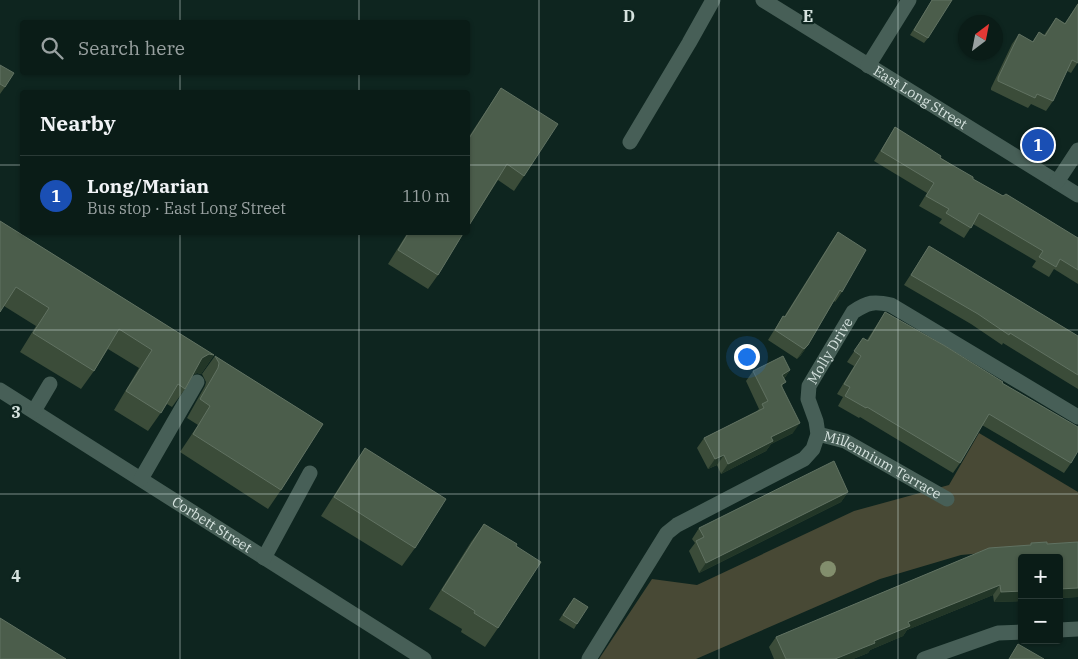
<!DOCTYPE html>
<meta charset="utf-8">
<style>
:root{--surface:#0a1c17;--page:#132520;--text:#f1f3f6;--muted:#99a1a1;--line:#2a3a36;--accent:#b45309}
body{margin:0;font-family:"IBM Plex Serif",serif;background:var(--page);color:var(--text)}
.controls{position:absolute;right:15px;bottom:15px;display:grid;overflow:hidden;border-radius:5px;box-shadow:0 1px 4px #0004}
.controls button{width:45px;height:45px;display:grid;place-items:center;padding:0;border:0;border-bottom:1px solid var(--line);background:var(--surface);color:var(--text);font:25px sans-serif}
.compass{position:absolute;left:958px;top:15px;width:45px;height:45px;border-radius:50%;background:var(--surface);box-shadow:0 1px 4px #0004;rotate:32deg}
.you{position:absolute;left:746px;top:356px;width:18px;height:18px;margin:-12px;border:4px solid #fff;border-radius:50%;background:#1a73e8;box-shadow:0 0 0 8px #1a73e833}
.badge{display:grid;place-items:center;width:32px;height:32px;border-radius:50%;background:var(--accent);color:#fff;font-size:16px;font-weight:700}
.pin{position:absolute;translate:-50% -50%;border:2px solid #fff;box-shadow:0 1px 5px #0006}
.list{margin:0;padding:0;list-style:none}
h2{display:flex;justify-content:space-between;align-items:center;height:65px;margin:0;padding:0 20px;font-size:21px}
h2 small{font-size:16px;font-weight:400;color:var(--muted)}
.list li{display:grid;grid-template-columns:32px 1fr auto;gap:15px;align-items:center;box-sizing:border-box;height:80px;padding:0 20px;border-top:1px solid var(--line)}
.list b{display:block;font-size:19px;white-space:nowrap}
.list p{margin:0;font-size:16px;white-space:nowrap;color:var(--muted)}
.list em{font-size:16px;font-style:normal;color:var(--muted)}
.icon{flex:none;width:28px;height:28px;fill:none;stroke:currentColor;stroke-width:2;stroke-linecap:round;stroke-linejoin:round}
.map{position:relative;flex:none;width:1078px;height:659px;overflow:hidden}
.search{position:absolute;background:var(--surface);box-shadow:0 1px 4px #0004;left:20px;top:20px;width:450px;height:55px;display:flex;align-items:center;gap:12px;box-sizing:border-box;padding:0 18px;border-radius:5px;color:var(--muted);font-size:19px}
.panel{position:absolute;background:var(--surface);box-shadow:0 1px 4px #0004;left:20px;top:90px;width:450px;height:145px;border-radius:5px}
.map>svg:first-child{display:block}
.grass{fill:#484935}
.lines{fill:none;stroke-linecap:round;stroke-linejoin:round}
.minor{stroke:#475f57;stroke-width:15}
.tree{fill:#828e6d}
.wall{fill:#3b4c39}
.shaded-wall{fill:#223627}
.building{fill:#4b5d4b;stroke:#617262}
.grid{fill:none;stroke:#d6e3df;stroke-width:1;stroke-opacity:0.55}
.labels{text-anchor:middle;stroke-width:4.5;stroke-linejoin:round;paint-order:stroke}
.street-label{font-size:14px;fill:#d6e3df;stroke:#0e251f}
.grid-label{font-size:16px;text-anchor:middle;font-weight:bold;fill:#d6e3df;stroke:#0e251f;stroke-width:4.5;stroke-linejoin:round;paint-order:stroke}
</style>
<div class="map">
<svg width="1078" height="659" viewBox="0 0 1078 659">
<rect width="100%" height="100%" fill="#0e251f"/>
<path class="grass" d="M979 433 1078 492V544L961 555 880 579 696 659H599L652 579 697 585 854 511 949 485Z"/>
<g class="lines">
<g class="minor">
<path id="s1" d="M763 0 1078 195"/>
<path d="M868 66 909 0"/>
<path d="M630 142 689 43 713 0"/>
<path d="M1057 182 1078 150"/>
<path id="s2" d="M0 390 424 659"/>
<path d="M34 411 50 384"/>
<path id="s3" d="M818 434 845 441 947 499"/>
<path d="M141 479 197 382"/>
<path d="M264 558 310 473"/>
<path d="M1059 630 1078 629"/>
<path id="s4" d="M589 659 667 533 677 525 804 459 813 449 818 434 816 421 808 399 809 386 853 312C868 302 874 301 891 305L1078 417"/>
<path d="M924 659 998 633 1022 632"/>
</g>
</g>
<circle class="tree" cx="828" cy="569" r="8"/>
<path class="wall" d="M932 0 928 38 924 43 910 35Z
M1078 3V62L1071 73 1067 71 1053 101 1046 111 1031 104 1028 108 991 90V88L1012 44 1019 34 1032 42 1039 32 1044 35 1056 18 1065 23Z
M0 65 5 87 0 94Z
M501 88 524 176 514 191 498 180 468 227V138Z
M895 127 973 179 1078 238V284L1054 269 1049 277 1032 267 1036 261 973 224 964 238 939 223 942 219 919 206 927 193 874 161Z
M0 221 214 355 201 374 197 373 193 375 185 389 172 407 167 404 148 431 114 410 139 368 108 349 94 371 81 389 20 352 36 326 4 306Z
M408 232H464L438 275 428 289 388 264Z
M838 232 842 292 835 302 834 301 808 345 801 355 797 359 768 340 783 316 784 317 831 242Z
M929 246 1078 336V389L1003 343 1002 345 971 324 904 285Z
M885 312 1002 383 1071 463 1064 473 982 425 960 463 953 473 860 417 859 418 838 406 843 397 837 394 854 366 847 362 863 338 867 340Z
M215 356 323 424 281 490 268 509 180 452 198 425 187 418 205 386 206 382 202 374Z
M790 370 784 379 782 388 793 433 771 444 766 451 721 474 717 465 708 469 697 448 704 438 757 411 759 409 746 381 753 371Z
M365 448 415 548 402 566 321 516 352 467Z
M848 492 841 502 699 573 689 551 695 543 692 539 699 528Z
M484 524 516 546 498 628 485 647 461 632 462 629 429 609 471 542Z
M1047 542V544L1078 542V597L1059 598V558H1022V601L994 602 993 595 907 630 903 636 870 650 868 653 853 659H774L769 647 776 637 989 548 1029 546 1031 543Z
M570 603 577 624 574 629 559 620Z"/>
<path class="shaded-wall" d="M808 345 801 355 797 359 804 349Z
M209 354 214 355 201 374 197 373 189 377 202 358Z
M790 370 783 380 782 375Z
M800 423 793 433 771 444 766 451 721 474 728 464 771 437Z
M724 455 717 465 708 469 715 459Z
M848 492 841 502 699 573 706 563Z
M1000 585 993 595 907 630 903 636 870 650 868 653 853 659H835L874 641 908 622Z
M1078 588V597L1059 598V589Z
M1022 591V601L994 602 1001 592Z"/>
<path class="building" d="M932 0H952L928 38 914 30Z
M1078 4V63L1072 60 1053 101 1037 94 1035 98 998 81V78L1019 34 1033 42 1039 32 1045 36 1056 18 1065 24Z
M0 65 14 73 5 87 0 84Z
M501 88 558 124 524 176 507 164 468 227V140Z
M895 127 941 156 940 158 973 177V179L1003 196 1006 194 1078 238V270L1060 259 1056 267 1039 257 1043 251 979 213 971 228 946 213 949 209 926 196 934 183 881 151Z
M0 221 214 355 209 354 202 358 185 389 178 384 161 413 126 391 152 350 119 329 94 371 33 333 49 308 16 287 0 312Z
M409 232H464L438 275 398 250Z
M838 232 866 250 842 292 840 290 808 345 804 349 775 330 783 316 785 317Z
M929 246 1078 336V375L1010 333 1009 335 978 314 911 275Z
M885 312 945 346 1003 382 1002 383 1078 427V451L1071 463 989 414 960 463 867 407 866 408 845 396 850 387 844 384 861 356 854 351 863 338 868 341Z
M215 356 323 424 281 490 193 434 210 406 200 399 218 368 219 363Z
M783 356 790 370 782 375 786 382 781 385 800 423 771 437 773 441 728 464 724 455 715 459 704 438 764 408 762 404 768 401 753 371Z
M365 448 446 499 415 548 334 497Z
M834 461 848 492 706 563 696 541 704 537 699 528Z
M484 524 517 544 516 546 541 562 498 628 474 613 475 611 442 590Z
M1047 542V544L1078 542V588L1059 589V558H1022V591L1001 592 1000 585 908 622 910 626 874 641 875 643 835 659H786L776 637 989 548 1031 545V543Z
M574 598 588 607 577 624 563 615Z
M0 618 66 659H0Z
M1018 644 1044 659H1009Z"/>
<path class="grid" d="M180 0V22M359 0V22M539 0V659M719 0V659M898 0V659M180 72V92M359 72V92M0 165H22M468 165H1078M180 232V659M359 232V659M0 330H1078M0 494H1078"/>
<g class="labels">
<g class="street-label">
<text dy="5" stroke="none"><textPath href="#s1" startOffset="185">East Long Street</textPath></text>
<text dy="5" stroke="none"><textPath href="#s4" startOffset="424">Molly Drive</textPath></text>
<text dy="5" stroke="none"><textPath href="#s3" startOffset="72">Millennium Terrace</textPath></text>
<text dy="5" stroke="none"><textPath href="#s2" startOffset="251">Corbett Street</textPath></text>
</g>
</g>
<g class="grid-label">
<text x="629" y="22">D</text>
<text x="808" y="22">E</text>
<text x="16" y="418">3</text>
<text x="16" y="582">4</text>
</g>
</svg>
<div class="controls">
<button>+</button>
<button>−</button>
</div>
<svg class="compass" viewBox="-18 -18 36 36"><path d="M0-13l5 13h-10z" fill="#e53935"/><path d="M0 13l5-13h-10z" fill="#99a1a1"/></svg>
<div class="you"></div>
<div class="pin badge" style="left:1038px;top:145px;background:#1a4fb4">1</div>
<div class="search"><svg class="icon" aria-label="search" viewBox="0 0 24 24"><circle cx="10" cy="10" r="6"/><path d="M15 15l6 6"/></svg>Search here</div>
<section class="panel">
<h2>Nearby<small></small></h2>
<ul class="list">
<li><span class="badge" style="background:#1a4fb4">1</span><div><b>Long/Marian</b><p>Bus stop · East Long Street</p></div><em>110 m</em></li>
</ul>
</section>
</div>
